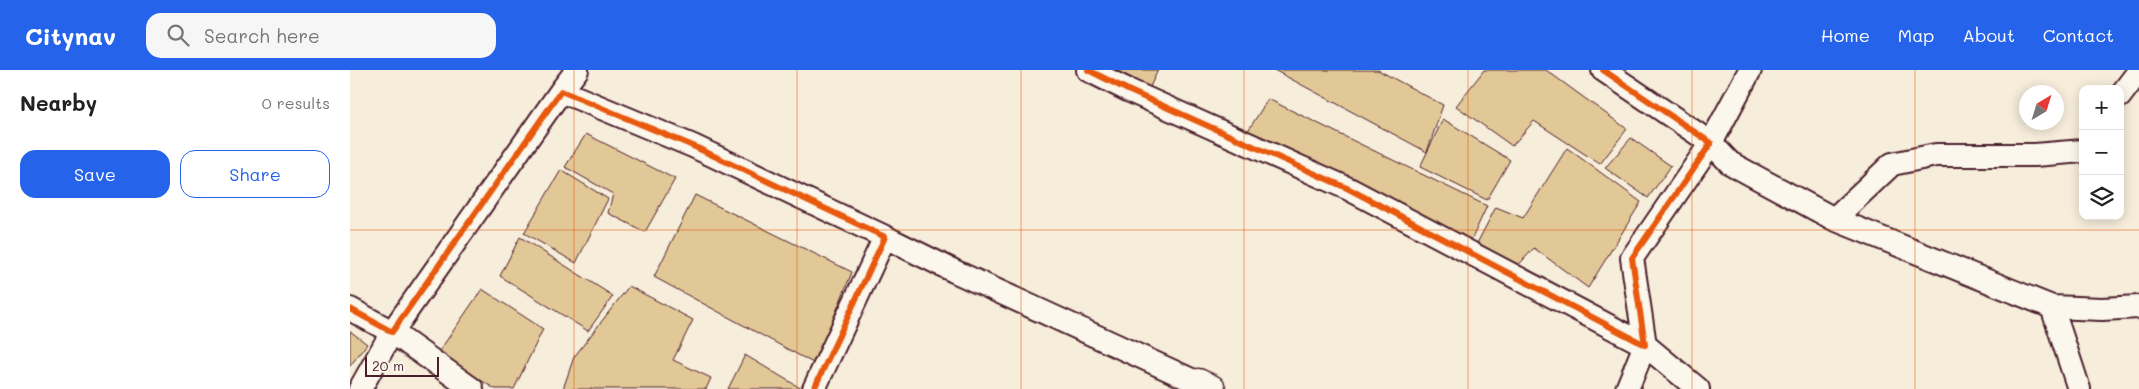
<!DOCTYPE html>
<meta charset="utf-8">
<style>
:root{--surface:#fff;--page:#f6f6f6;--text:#222;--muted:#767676;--line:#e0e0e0;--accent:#2563eb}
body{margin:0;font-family:Mali,sans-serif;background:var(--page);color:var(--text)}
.controls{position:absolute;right:15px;top:15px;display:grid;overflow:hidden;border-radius:10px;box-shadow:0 2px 12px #0003}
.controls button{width:45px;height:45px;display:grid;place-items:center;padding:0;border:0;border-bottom:1px solid var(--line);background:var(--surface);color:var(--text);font:25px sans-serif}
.compass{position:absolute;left:1669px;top:15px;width:45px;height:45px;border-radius:50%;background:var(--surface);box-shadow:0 2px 12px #0003;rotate:38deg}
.scale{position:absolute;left:15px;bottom:12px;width:74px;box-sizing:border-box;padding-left:5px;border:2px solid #4a1f2b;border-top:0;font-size:14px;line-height:18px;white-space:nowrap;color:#4a1f2b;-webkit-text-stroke:4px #fbf7ec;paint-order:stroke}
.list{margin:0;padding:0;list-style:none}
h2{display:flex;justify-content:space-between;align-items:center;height:65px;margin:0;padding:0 20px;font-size:21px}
h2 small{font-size:16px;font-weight:400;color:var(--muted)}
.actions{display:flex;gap:10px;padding:15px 20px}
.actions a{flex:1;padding:11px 0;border:1px solid var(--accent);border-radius:15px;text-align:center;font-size:18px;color:var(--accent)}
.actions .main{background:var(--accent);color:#fff}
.icon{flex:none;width:28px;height:28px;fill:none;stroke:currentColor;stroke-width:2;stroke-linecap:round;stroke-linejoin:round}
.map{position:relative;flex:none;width:1789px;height:319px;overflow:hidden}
header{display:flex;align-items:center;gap:30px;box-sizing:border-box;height:70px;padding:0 25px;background:var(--accent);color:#fff}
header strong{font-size:24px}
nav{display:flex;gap:28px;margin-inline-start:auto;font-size:18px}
.search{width:350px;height:45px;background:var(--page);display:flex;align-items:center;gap:12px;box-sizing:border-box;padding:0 18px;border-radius:15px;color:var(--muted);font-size:19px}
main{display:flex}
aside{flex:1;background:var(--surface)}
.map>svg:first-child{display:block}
.building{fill:#e2c797;stroke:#4a1f2b}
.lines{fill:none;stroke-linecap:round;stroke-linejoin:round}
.street-casing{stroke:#4a1f2b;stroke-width:26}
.secondary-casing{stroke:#4a1f2b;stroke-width:31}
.street{stroke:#fbf7ec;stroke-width:22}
.secondary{stroke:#fbf7ec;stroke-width:28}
.cycleway-casing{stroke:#fbf7ec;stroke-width:9}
.cycleway{stroke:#e8590c;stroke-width:6}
.grid{fill:none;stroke:#e8590c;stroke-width:1;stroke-opacity:0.55}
</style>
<header>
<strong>Citynav</strong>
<div class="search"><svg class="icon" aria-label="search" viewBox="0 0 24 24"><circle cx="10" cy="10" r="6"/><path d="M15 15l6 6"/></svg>Search here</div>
<nav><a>Home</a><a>Map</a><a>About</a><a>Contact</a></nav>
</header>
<main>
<aside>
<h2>Nearby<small>0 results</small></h2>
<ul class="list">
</ul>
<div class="actions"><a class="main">Save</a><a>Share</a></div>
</aside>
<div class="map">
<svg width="1789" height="319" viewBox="0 0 1789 319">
<rect width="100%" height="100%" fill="#f6eddb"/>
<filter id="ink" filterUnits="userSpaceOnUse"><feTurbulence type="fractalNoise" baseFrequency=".02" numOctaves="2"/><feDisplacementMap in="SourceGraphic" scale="10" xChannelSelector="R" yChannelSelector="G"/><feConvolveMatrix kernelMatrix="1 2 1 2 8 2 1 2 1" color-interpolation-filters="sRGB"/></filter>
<g filter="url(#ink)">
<path class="building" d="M762 0H808L797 23Z
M924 0H1028L1093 35 1077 82Z
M1134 0H1196L1277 59 1250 94 1184 51 1162 76 1106 36Z
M918 29 1137 136 1118 177 894 67Z
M1093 49 1160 90 1137 130 1070 97Z
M236 64 325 109 295 162 258 143 263 124 215 97Z
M1281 68 1321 96 1298 128 1255 98Z
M1217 78 1291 132 1238 218 1184 178 1163 201 1124 179 1146 137 1173 148Z
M211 100 258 129 226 193 174 163Z
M345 125 502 202 465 294 304 207Z
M170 167 263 226 238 261 150 206Z
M279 216 343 250 323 290 361 308 356 319H213L224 287Z
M132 219 193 259 164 319H145L88 283Z
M0 261 17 274 0 296Z
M395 285 452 319H378Z"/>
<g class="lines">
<defs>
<path id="street" d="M738 0 780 21 999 119 1295 275 1282 188 1361 73 1253 0
M1400 0 1361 73 1380 93 1484 149 1702 237 1752 239 1789 237
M211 21 227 0
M1770 26 1789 1
M1484 149 1542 94 1586 85H1685L1733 81
M535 167 604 201 848 313
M1702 237 1729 319
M0 239 42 262 211 21 343 76 535 167 464 319
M10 319 42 262 122 319
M1277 319 1295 275 1348 319"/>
<path id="secondary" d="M846 319 848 313 861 319"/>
</defs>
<use href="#street" class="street-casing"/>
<use href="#secondary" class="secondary-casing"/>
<use href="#street" class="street"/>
<use href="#secondary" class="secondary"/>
<defs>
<path id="cycleway" d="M738 0 780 21 999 119 1295 275 1282 188 1361 73 1253 0
M0 239 42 262 211 21 343 76 535 167 464 319"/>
</defs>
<use href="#cycleway" class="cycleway-casing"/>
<use href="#cycleway" class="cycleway"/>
</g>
</g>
<path class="grid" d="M224 0V319M447 0V319M671 0V319M894 0V319M1118 0V319M1342 0V319M1565 0V319M0 160H1789"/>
</svg>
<div class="controls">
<button>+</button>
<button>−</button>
<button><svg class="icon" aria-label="layers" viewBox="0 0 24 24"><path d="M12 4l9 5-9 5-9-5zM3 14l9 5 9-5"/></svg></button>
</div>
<svg class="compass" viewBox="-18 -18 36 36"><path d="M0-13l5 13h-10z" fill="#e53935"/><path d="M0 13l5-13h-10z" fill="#767676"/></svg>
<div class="scale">20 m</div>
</div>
</main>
